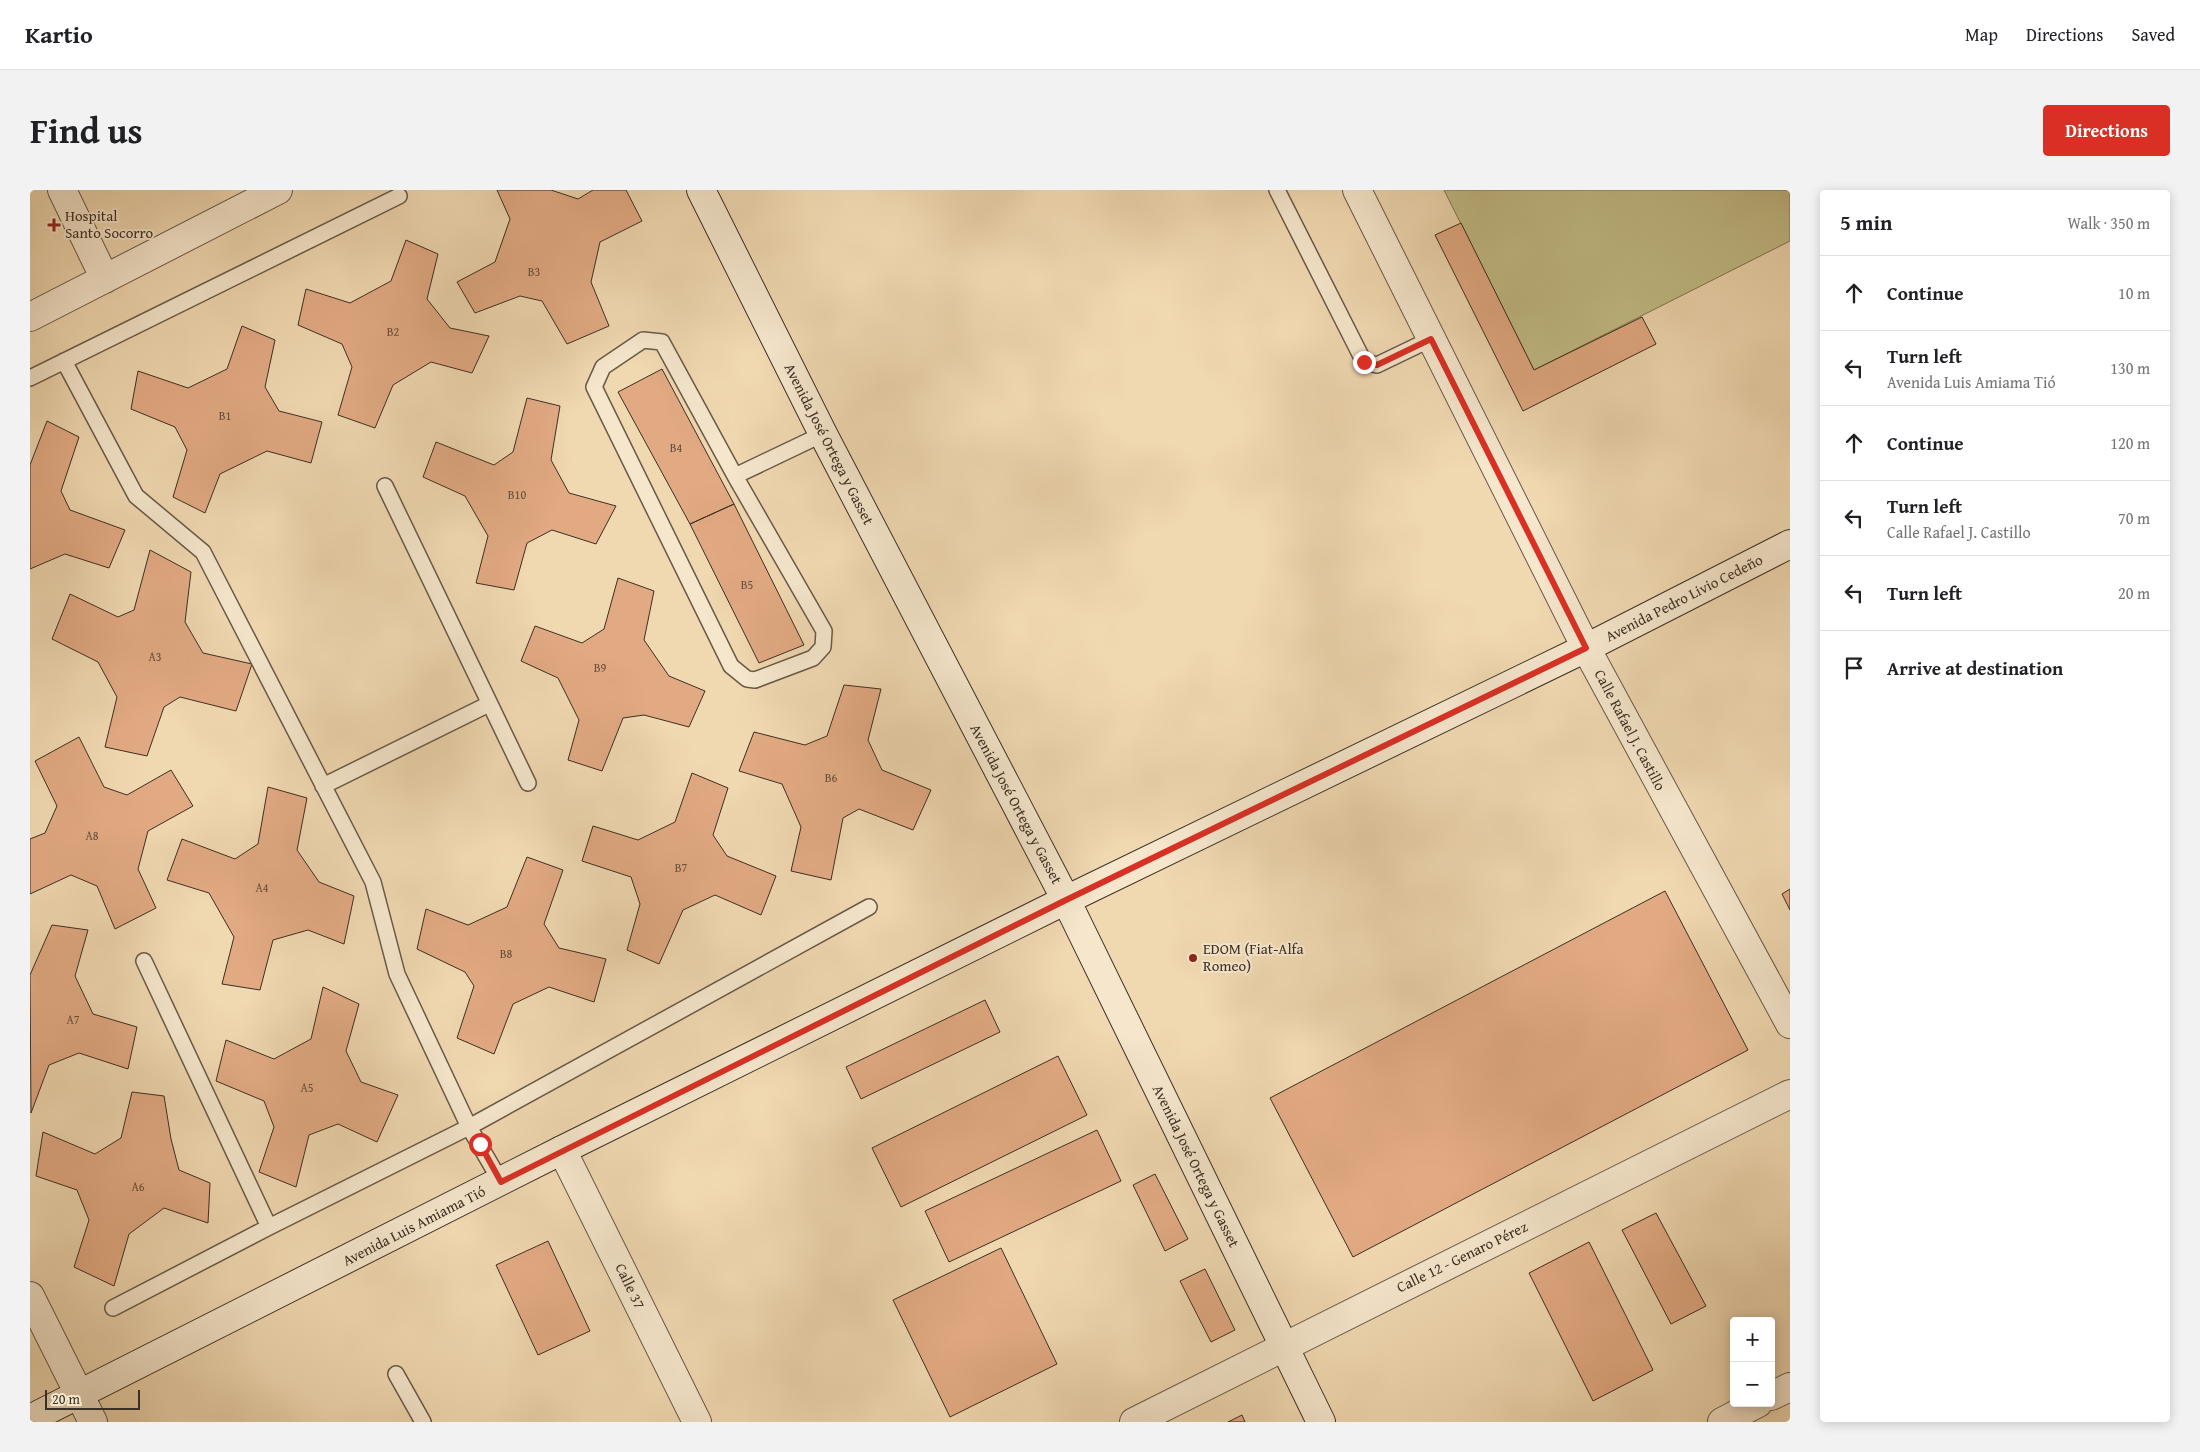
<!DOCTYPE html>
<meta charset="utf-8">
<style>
:root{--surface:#fff;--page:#f2f2f2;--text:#202124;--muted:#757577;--line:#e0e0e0;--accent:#d93025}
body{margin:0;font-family:"Gentium Book Plus",serif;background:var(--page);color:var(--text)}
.controls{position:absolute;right:15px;bottom:15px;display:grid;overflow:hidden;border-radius:5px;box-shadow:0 2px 12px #0003}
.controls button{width:45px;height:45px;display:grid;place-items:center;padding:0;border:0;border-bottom:1px solid var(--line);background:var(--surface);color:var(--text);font:25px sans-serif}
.scale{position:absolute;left:15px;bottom:12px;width:95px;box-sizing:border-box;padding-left:5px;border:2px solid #3c2f24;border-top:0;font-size:14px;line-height:18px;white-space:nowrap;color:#3c2f24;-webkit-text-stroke:4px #f5e6cc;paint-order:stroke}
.stop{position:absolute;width:15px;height:15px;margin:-11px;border:4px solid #d93025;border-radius:50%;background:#fff}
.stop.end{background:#d93025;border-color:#fff;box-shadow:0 1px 5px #0008}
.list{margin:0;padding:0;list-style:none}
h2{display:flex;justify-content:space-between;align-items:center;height:65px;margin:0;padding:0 20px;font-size:21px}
h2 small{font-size:16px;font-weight:400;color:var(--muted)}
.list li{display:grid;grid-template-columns:32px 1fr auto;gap:15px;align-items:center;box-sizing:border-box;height:75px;padding:0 20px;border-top:1px solid var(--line)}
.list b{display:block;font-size:19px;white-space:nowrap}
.list p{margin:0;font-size:16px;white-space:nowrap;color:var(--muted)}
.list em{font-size:16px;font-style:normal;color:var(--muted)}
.icon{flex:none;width:28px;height:28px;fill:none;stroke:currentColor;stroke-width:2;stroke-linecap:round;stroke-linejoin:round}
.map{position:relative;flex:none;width:1760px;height:1232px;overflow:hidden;border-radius:5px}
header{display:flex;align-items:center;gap:30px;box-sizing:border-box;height:70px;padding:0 25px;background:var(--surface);border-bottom:1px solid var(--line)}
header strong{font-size:24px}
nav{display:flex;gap:28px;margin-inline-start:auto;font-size:18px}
.intro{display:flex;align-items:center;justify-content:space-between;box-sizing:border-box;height:120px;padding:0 30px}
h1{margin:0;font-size:35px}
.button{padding:12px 22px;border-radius:5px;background:var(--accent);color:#fff;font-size:18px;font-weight:700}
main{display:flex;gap:30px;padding:0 30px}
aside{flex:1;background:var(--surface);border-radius:5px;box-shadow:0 2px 12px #0003}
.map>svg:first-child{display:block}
.pitch{fill:#c2bc86;stroke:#7f7655}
.building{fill:#e2aa83;stroke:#3c2f24}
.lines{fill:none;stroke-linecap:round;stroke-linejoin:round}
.service-casing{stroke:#695947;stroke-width:18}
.minor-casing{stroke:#695947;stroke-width:30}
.secondary-casing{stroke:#3c2f24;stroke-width:30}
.service{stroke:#f5e6cc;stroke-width:15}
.minor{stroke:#f5e6cc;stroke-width:28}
.secondary{stroke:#f5e6cc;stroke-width:28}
.route{stroke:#d93025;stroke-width:6}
.poi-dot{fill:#8f2418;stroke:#f5e6cc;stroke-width:2}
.labels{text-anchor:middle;stroke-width:4;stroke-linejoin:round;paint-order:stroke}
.number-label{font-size:12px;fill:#664e3c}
.poi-label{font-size:15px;fill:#3c2f24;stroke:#f5e6cc;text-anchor:start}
.street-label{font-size:15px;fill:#3c2f24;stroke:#f5e6cc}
</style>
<header>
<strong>Kartio</strong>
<nav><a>Map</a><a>Directions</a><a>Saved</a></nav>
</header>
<div class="intro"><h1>Find us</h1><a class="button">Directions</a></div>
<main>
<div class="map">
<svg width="1760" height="1232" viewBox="0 0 1760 1232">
<rect width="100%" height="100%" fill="#f0d8b1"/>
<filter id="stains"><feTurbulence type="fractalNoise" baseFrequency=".004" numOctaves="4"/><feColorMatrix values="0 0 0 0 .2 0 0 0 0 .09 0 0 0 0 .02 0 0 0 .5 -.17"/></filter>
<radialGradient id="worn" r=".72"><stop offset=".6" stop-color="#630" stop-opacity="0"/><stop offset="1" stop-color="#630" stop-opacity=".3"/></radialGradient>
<path class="pitch" d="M1414 0H1760V51L1504 180Z"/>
<path class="building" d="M467 0H521L548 9 563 0H596L612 31 570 52 561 92 579 136 537 154 512 111 490 106 445 123 427 92 465 72 480 29Z
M1431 33 1504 180 1612 127 1626 154 1493 221 1405 45Z
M376 50 408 64 397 109 420 138 459 146 442 183 401 172 363 195 345 238 308 225 322 177 312 154 268 135 276 99 320 113 361 91Z
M212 136 245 150 235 197 249 221 292 232 281 273 237 261 190 284 175 323 143 307 157 260 145 237 101 219 108 181 158 198 197 179Z
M632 179 704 314 660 334 588 202Z
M497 208 530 216 521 270 539 303 586 316 566 354 522 340 497 353 484 400 446 393 458 346 435 306 393 287 406 252 464 275 483 262Z
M17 231 49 247 31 301 40 320 95 340 79 378 35 364 0 379V275Z
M704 314 774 455 729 473 660 334Z
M120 360 161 382 155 432 173 463 222 474 206 521 150 507 134 517 117 566 75 557 87 507 68 472 22 449 40 404 88 427 104 420Z
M588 388 624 401 614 450 639 486 675 501 659 537 614 525 593 528 572 581 538 570 549 530 528 488 491 471 505 436 552 453 574 439Z
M814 495 851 499 838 550 852 580 901 600 883 640 829 619 813 628 801 690 761 681 771 637 752 594 709 581 724 542 775 555 797 546Z
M49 547 74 597 97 605 141 580 163 616 118 641 108 679 126 718 85 739 67 696 41 685 0 704V649L15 643 27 616 5 571Z
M662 583 698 598 683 645 697 666 746 686 731 725 685 705 653 720 629 774 597 760 610 714 601 687 552 671 563 636 608 650 645 632Z
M238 597 277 608 267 660 289 692 324 706 314 754 278 740 243 750 230 800 192 794 204 747 179 703 137 690 152 649 205 669 228 654Z
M497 667 533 680 514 734 529 758 576 769 564 812 519 797 483 814 464 864 427 848 444 796 435 782 387 759 396 719 438 735 477 717Z
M1760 699V720L1752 704Z
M1635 701 1718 860 1323 1067 1240 908Z
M22 735 58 740 45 786 63 824 107 837 98 879 49 863 19 875 1 923 0 785Z
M293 797 329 814 316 861 331 892 368 905 347 952 308 934 279 945 266 997 229 982 244 937 234 911 186 891 196 850 244 869 281 849Z
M955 810 970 842 831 909 816 877Z
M1028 866 1057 925 871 1017 842 958Z
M102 902 134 906 141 949 149 980 180 993 178 1033 134 1018 99 1044 84 1096 44 1077 59 1030 47 1000 6 986 13 942 65 964 91 948Z
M1067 940 1091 991 919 1072 895 1021Z
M1125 984 1158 1049 1135 1061 1103 995Z
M1626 1023 1676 1116 1641 1134 1592 1040Z
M518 1051 560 1141 508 1165 466 1075Z
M1559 1052 1623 1180 1563 1211 1499 1083Z
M971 1058 1027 1174 920 1227 863 1110Z
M1175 1079 1205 1140 1181 1152 1150 1091Z
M1212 1225 1215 1232H1198Z"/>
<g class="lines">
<defs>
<path id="service" d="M1247 0 1334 172 1347 175 1401 149
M613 150 632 152 705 286 794 441 793 457 783 468 725 490 717 489 701 476 564 197 573 177Z
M34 171 106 306 173 362 343 692 367 784 439 937 471 992
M0 188 369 6
M705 286 793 244
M355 296 498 593
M293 596 459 514
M114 771 239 1037
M83 1118 239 1037 439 937 839 717
M366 1184 393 1232"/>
<path id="minor" d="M32 0 75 89
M1327 0 1556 458 1760 834
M0 127 248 0
M532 960 667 1232
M0 1106 63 1232
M1741 1206 1760 1197
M1104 1232 1760 904
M1692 1232 1728 1213"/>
<path id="secondary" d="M671 0 793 244 1036 710 1291 1232
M0 1229 532 960 1036 710 1556 458 1760 354"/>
</defs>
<use href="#service" class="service-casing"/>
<use href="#minor" class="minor-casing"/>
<use href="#secondary" class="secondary-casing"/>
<use href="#service" class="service"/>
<use href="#minor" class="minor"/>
<use href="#secondary" class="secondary"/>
</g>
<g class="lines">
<path class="route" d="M450 954 471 992 1036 710 1556 458 1401 149 1347 175 1334 172"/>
</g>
<g class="poi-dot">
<path d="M21.5 27.5h5v5h5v5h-5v5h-5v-5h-5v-5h5z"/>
<circle cx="1163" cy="768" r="5"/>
</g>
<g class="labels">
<g class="number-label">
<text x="504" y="86">B3</text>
<text x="363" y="146">B2</text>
<text x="195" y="230">B1</text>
<text x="646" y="262">B4</text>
<text x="487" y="309">B10</text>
<text x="717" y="399">B5</text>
<text x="125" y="471">A3</text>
<text x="570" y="482">B9</text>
<text x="801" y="592">B6</text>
<text x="62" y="650">A8</text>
<text x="651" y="682">B7</text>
<text x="232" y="702">A4</text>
<text x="476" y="768">B8</text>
<text x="43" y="834">A7</text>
<text x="277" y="902">A5</text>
<text x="108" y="1001">A6</text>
</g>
<g class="poi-label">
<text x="35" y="31">Hospital<tspan x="35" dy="17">Santo Socorro</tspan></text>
<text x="1173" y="764">EDOM (Fiat-Alfa<tspan x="1173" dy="17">Romeo)</tspan></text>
</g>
<g class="street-label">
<text transform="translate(799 254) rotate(63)" y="5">Avenida José Ortega y Gasset</text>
<text transform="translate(1654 408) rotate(-27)" y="5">Avenida Pedro Livio Cedeño</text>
<text transform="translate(1600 540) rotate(62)" y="5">Calle Rafael J. Castillo</text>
<text transform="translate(986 614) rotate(62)" y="5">Avenida José Ortega y Gasset</text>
<text transform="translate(1166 976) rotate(64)" y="5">Avenida José Ortega y Gasset</text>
<text transform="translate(384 1036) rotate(-27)" y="5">Avenida Luis Amiama Tió</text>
<text transform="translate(1432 1067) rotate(-26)" y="5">Calle 12 - Genaro Pérez</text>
<text transform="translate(600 1096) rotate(64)" y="5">Calle 37</text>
</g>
</g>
<rect width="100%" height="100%" filter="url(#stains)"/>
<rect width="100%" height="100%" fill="url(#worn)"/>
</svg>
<div class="controls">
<button>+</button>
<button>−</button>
</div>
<div class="scale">20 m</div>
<div class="stop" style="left:450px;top:954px"></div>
<div class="stop end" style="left:1334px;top:172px"></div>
</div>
<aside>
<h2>5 min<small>Walk · 350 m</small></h2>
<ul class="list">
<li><svg class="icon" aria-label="ahead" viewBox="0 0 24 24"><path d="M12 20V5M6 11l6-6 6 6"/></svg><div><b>Continue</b></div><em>10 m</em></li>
<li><svg class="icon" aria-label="left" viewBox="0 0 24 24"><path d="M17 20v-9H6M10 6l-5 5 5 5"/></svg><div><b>Turn left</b><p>Avenida Luis Amiama Tió</p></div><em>130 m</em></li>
<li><svg class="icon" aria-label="ahead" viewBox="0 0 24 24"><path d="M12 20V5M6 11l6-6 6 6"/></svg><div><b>Continue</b></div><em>120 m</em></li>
<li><svg class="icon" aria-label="left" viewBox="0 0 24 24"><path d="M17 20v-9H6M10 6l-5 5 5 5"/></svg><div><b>Turn left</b><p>Calle Rafael J. Castillo</p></div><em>70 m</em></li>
<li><svg class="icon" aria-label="left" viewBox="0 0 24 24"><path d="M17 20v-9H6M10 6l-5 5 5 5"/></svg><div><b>Turn left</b></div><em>20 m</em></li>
<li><svg class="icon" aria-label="arrive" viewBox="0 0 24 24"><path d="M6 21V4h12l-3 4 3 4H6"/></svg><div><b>Arrive at destination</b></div></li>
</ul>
</aside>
</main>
